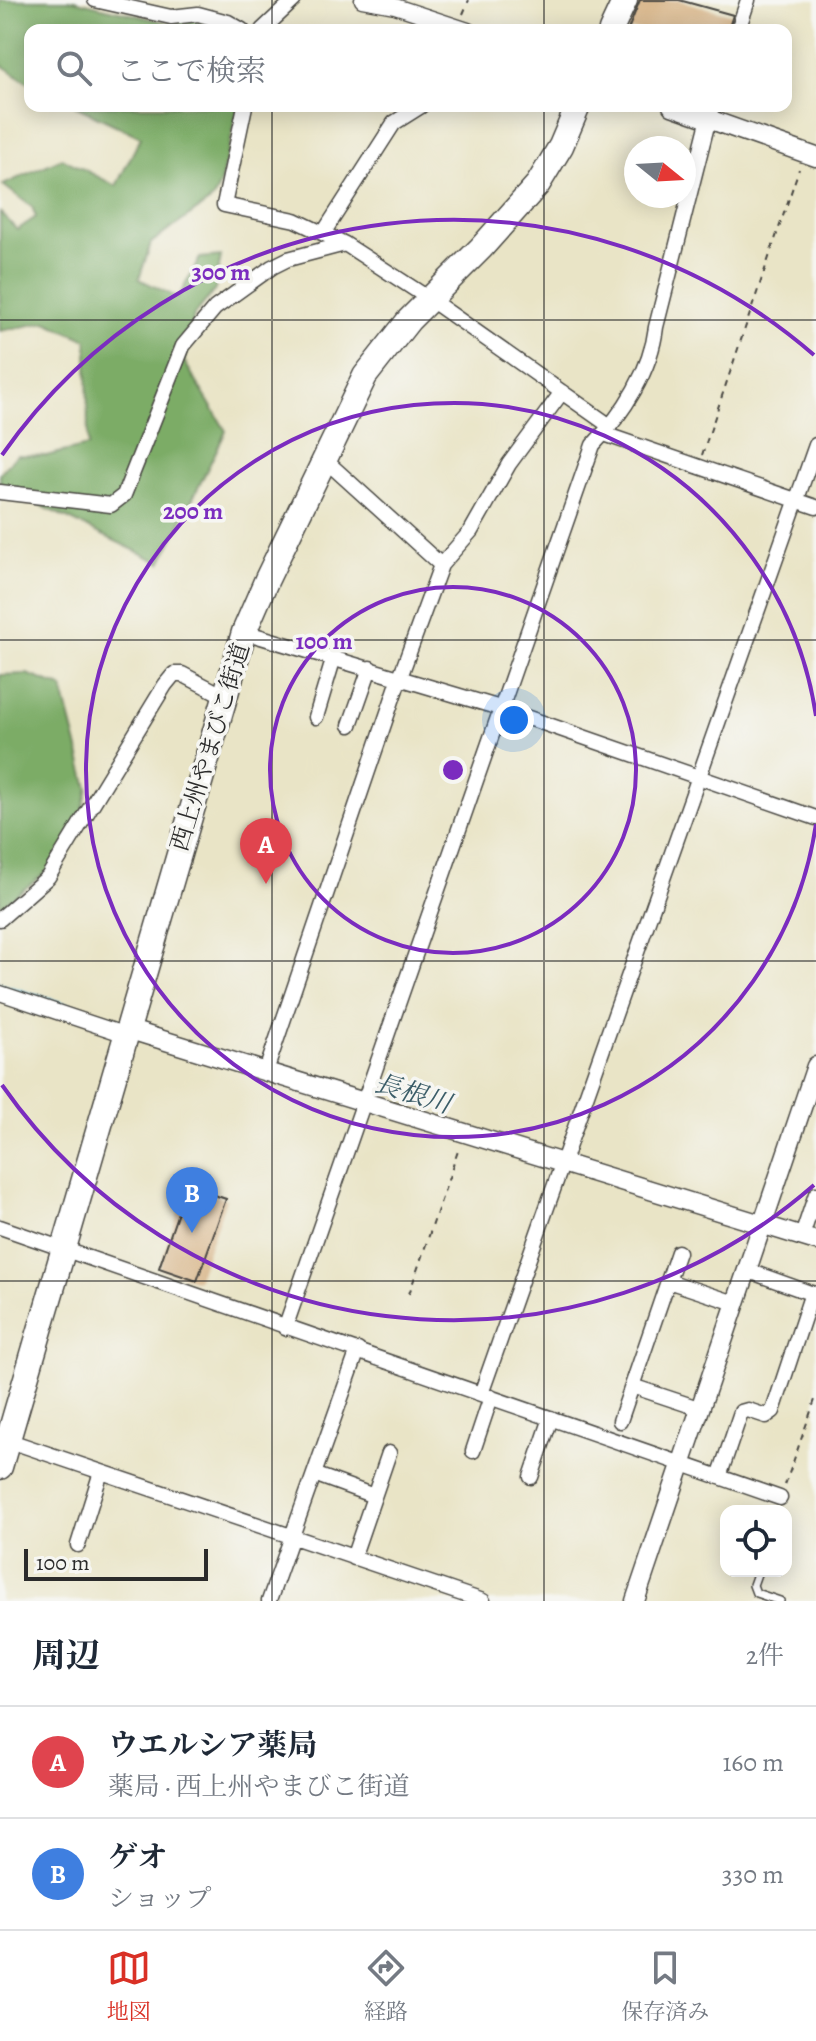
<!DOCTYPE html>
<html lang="ja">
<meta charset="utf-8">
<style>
:root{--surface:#fff;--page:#f6f6f7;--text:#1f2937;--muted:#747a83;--line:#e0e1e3;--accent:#d93025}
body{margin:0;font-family:Alegreya,"Noto Serif JP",serif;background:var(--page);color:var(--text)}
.controls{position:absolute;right:24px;bottom:24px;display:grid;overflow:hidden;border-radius:16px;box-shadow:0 4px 20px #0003}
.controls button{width:72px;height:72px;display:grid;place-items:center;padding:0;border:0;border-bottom:2px solid var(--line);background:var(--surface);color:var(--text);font:40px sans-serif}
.compass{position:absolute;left:624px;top:136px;width:72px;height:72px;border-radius:50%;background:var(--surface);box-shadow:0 4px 20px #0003;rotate:108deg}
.scale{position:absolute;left:24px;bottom:20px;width:184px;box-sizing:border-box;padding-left:8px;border:4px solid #2b2b2b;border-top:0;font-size:22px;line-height:28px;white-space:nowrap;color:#2b2b2b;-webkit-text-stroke:6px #f6f6f2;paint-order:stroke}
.you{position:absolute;left:514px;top:720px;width:28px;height:28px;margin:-20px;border:6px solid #fff;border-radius:50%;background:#1a73e8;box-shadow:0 0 0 12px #1a73e833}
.badge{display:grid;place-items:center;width:52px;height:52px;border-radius:50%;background:var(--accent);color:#fff;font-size:26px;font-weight:700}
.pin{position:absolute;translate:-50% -66px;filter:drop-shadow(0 2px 4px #0008)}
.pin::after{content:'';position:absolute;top:42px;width:28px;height:24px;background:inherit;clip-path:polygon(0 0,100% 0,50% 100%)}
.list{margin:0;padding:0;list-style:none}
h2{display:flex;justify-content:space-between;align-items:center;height:104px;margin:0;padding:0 32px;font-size:34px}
h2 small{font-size:26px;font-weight:400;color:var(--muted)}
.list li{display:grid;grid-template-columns:52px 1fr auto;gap:24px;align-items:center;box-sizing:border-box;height:112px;padding:0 32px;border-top:2px solid var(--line)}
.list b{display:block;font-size:30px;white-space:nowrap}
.list p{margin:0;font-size:26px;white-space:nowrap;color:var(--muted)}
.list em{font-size:26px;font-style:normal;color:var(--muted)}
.icon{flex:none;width:44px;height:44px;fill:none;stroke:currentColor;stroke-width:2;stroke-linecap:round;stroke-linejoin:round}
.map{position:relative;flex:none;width:816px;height:1601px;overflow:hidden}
.search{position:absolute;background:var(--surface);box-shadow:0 4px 20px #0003;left:24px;right:24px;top:24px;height:88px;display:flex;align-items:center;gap:20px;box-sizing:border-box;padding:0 28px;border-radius:16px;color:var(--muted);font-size:30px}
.sheet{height:328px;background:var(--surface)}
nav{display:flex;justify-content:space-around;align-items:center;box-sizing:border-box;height:112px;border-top:2px solid var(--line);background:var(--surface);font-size:22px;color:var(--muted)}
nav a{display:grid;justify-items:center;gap:4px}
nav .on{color:var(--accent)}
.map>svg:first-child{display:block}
.forest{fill:#7cac66;stroke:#546c48;stroke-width:2}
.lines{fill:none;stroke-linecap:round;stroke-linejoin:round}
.stream{stroke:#5abbd8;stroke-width:4}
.building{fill:#d4ae7e}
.lane-casing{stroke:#484742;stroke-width:10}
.street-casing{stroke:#484742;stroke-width:17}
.secondary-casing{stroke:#484742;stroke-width:21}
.highway-casing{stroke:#484742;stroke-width:27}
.path{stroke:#484742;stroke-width:2;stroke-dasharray:6 6;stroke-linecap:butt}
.lane{stroke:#fff;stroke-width:7}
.street{stroke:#fff;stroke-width:14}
.secondary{stroke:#fff;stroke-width:18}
.highway{stroke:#fff;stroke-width:24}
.grid{fill:none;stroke:#2b2b2b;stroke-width:2;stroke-opacity:0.55}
.ring{fill:none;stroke:#7b2cbf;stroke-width:4}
.labels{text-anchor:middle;stroke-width:7;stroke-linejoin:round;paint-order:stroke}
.street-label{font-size:24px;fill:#2b2b2b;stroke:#f6f6f2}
.water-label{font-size:26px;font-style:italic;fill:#3b5d68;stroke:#f6f6f2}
.centre{fill:#7b2cbf;stroke:#f6f6f2;stroke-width:4}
.ring-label{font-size:24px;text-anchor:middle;font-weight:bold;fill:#7b2cbf;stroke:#f6f6f2;stroke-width:7;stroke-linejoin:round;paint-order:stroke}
</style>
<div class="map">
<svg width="816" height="1601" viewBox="0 0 816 1601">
<rect width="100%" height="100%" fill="#f6f6f2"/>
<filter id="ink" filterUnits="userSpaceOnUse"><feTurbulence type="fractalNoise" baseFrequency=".0125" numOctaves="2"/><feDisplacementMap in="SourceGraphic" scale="16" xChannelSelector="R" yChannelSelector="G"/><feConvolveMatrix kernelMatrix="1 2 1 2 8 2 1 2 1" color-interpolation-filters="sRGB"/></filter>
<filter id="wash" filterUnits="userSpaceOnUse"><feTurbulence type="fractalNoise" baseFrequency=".006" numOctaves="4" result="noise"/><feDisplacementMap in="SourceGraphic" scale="32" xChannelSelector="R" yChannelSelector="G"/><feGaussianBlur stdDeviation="1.8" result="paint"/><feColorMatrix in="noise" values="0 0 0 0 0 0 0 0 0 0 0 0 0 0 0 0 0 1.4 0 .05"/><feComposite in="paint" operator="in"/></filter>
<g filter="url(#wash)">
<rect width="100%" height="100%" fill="#e9e4c6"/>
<path class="forest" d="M0 0H73L168 23 195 19 232 30H30V84L0 64Z
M75 106H239L220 184 213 199 151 243 139 279 178 298 200 258 221 256 215 290 194 315 184 361 226 431 161 563 0 486V473L17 455 46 456 88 446 87 340 46 322 0 331V212L17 230 36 217 32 207 3 185 62 158 116 186 141 137Z
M27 674 62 687 88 788 80 822 52 868 0 907V675Z"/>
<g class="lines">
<path class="stream" d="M0 985 120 1021"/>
</g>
<g id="blocks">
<path class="building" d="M640 0H679L733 15 728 30H628Z
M187 1186 226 1199 197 1281 159 1268Z"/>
</g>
</g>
<g filter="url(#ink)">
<use href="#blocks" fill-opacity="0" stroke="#484742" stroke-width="2"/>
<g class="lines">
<defs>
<path id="lane" d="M758 1571 753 1585 756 1593 780 1601"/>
<path id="street" d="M95 0 171 17 198 14 228 22 242 30
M362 0 395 6 468 30
M262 30 294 0
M738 30 748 0
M245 106 224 205 295 220 345 244 431 300 610 426
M324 232 394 123 421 106
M604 434 816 507
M325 460 441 565
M0 492 111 505 124 495 183 346 215 308 272 267 288 259 345 244
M244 632 500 708 816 818
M316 717 334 657
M350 725 370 668
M0 919 48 877 165 685 174 674H182L224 696
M0 993 126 1035
M266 1071 400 677 441 565 471 531 509 464 562 392
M0 1227 780 1498
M802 1236 816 1194
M746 1270 816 1295
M668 1281 735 1303
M285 1328 593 445C624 413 651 370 656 327L712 106
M632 1386 701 1409
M481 1394 816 445
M620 1421 678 1252
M4 1439 483 1601
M473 1451 491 1397
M314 1474 374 1496
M531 1477 551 1418
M719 1477 741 1412 748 1410 766 1416 773 1411 812 1293
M78 1545 101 1472
M353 1558 389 1453
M269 1601 358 1350"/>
<path id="secondary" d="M672 106 816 157
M127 1029 816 1241
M635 1601 816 1066"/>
<path id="highway" d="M611 30 625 0
M0 1467 244 632 267 579 365 376 409 320 481 248 538 184 561 146 578 106"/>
</defs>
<use href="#lane" class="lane-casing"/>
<use href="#street" class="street-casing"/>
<use href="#secondary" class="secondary-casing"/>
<use href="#highway" class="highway-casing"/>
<path class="path" d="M463 14 469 0
M702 455 799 169
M409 1294 459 1148
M785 1485 816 1397"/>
<use href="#lane" class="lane"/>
<use href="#street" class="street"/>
<use href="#secondary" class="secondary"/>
<use href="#highway" class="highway"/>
</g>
</g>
<path class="grid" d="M272 0V30M544 0V30M272 106V1601M544 106V1601M0 320H816M0 640H816M0 961H816M0 1281H816"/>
<g class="ring">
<circle cx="453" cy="770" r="183"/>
<path d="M816 824A367 367 0 1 1 816 716"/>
<path d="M814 1185A550 550 0 0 1 2 1085M2 455A550 550 0 0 1 814 355"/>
</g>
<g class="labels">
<g class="street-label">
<text transform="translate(210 747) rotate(-73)" y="8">西上州やまびこ街道</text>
</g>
<g class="water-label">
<text transform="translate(413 1093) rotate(17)" y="9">長根川</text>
</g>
</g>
<circle cx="453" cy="770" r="12" class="centre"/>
<g class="ring-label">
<text x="221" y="280">300 m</text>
<text x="193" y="519">200 m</text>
<text x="324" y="649">100 m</text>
</g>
</svg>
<div class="controls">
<button><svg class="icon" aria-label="locate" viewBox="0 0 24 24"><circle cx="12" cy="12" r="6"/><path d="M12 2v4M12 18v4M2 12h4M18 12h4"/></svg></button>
</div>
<svg class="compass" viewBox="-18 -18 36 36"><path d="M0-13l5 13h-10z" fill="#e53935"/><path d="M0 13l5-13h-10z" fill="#747a83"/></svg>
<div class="scale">100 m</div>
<div class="you"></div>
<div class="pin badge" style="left:266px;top:884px;background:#e0444e">A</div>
<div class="pin badge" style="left:192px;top:1233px;background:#3f7fe0">B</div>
<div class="search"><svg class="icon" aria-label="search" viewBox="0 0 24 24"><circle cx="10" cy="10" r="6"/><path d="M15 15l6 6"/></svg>ここで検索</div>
</div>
<section class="sheet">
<h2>周辺<small>2件</small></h2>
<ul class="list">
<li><span class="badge" style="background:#e0444e">A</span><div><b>ウエルシア薬局</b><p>薬局 · 西上州やまびこ街道</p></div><em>160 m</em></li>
<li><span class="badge" style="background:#3f7fe0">B</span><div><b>ゲオ</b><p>ショップ</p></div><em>330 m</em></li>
</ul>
</section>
<nav>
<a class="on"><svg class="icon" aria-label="map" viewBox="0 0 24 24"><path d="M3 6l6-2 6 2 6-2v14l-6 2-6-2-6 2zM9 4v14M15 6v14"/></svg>地図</a>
<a><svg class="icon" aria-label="directions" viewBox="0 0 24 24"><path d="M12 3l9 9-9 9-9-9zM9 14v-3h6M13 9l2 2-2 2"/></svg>経路</a>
<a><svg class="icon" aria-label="saved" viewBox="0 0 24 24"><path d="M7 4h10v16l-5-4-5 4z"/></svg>保存済み</a>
</nav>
